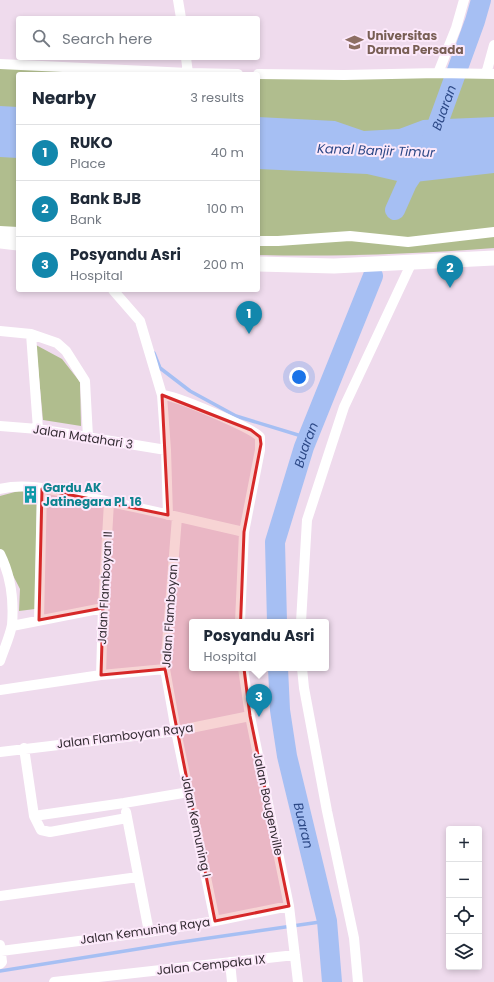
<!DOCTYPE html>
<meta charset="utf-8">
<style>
:root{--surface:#fff;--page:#f6f6f7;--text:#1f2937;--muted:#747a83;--line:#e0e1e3;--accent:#1287ac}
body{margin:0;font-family:Poppins,sans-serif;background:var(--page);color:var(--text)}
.controls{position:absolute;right:12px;bottom:12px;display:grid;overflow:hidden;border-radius:4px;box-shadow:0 2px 6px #0003}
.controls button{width:36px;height:36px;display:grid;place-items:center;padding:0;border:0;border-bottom:1px solid var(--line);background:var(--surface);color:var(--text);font:20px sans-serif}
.you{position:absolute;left:299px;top:377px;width:14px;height:14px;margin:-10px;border:3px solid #fff;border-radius:50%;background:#1a73e8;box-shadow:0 0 0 6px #1a73e833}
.badge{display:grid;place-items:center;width:26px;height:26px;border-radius:50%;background:var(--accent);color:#fff;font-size:13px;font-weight:700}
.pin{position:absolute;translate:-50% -33px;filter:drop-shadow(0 1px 2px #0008)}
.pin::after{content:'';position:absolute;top:21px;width:14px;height:12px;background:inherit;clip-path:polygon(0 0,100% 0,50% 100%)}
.popup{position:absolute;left:189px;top:619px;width:140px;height:52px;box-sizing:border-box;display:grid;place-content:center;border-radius:4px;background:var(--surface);filter:drop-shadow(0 1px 3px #0005);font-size:13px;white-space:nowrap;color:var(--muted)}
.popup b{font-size:15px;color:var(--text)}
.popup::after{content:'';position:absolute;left:50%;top:100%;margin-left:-8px;border:8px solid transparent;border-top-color:var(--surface)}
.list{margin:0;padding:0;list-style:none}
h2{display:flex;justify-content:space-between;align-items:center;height:52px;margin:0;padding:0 16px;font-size:17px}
h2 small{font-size:13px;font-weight:400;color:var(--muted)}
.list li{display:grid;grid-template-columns:26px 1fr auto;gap:12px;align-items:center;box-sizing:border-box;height:56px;padding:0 16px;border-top:1px solid var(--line)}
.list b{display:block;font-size:15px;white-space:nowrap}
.list p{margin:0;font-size:13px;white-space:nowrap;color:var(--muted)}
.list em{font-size:13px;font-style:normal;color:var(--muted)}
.icon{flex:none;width:22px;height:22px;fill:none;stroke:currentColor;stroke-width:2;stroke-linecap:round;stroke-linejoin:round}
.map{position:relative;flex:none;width:494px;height:982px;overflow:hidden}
.search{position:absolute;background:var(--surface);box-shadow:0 2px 6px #0003;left:16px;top:16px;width:244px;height:44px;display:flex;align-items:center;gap:10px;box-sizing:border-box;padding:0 14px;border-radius:4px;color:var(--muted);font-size:15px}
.panel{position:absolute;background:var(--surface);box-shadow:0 2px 6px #0003;left:16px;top:72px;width:244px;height:220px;border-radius:4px}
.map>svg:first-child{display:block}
.green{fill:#b0bd8e}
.water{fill:#a6bff3}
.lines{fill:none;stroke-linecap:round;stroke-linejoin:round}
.stream{stroke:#a6bff3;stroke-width:3.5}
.river{stroke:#a6bff3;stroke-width:20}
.street{stroke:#fff;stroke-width:10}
.primary{stroke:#fff;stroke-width:15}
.marked{fill:#d62828;fill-opacity:0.2;stroke:#d62828;stroke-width:3;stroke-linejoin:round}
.labels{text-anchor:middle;stroke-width:4;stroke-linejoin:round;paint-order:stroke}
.education-label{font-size:12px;font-weight:bold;fill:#785e54;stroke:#fce8fa;text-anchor:start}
.street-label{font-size:12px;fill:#342c33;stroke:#fce8fa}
.culture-label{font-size:12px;font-weight:bold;fill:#0d838f;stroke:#fce8fa;text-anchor:start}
.water-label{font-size:13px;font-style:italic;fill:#2c4886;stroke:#fce8fa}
</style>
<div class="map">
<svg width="494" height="982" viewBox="0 0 494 982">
<rect width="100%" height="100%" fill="#efdbed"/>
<path class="green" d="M0 64 238 74H18V243L0 241Z
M258 74H494V248C415 254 337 257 258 255Z
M36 345 62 359 80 382 81 426 43 420Z
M26 489 37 492 35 609 19 611 20 589 0 550V496Z"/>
<path class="water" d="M0 106 18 107V158L0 157Z
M258 117 335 121 364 131 399 129 423 120 494 117V173L406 183 367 174 258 169Z"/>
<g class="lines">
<path class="stream" d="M154 353 160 368 190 391 236 416 308 438
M0 971 175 943 327 921"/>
<g class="river">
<path id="s1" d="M395 210 407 183 427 153 475 21 481 0"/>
<path id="s2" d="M277 622 275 542 304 447 373 276"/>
<path id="s3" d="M278 668 280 710 287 756 327 921 332 982"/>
</g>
<path class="street" d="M178 0 181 18
M186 58 188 73
M0 64 188 73 238 74
M438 73 456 28 464 0
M258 74 344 75 438 73 494 74
M486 74 494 45
M0 231 18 232
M258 241H278L350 236 408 242 494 232
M113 290 140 321 162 395 166 450 168 515
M0 331 31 334 57 343 66 351 85 381 88 437
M31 334 38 429
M162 395C175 395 252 428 260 437V450L244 532 240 622
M0 426 38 429 166 450
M0 489C28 482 57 491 85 497 138 507 191 520 244 532
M177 517 165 669 176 731 215 921
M0 554C11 576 14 600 12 625 10 636 4 649 0 661
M39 620 42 489
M301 622 307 520 344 407 412 262
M12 626 103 608
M243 668 250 716 289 906 298 982
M302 668 304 688 327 811 354 938 358 982
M101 675 103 608 109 502
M0 690 101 675 165 669
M24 748 34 816 41 830 50 832 127 818
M0 752 176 731 250 716
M126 812 149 932
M34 816 124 803 189 792
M0 896 138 877
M0 945 2 962 0 964
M1 951 149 932 215 921 289 906
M230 962 232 982
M54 982 295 955"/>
<path class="primary" d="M0 241 18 243
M258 264 334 266 494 258"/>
</g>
<path class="marked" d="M162 395 251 430 260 437 261 444 244 532 240 637 250 716 289 906 215 921 165 669 101 675 103 608 39 620 42 489 168 515Z"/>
<defs>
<symbol id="university-bare" viewBox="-9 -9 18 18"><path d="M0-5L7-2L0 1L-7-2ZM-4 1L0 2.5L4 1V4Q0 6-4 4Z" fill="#8d6e63" stroke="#fce8fa" stroke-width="2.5" paint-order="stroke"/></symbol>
<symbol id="building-bare" viewBox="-9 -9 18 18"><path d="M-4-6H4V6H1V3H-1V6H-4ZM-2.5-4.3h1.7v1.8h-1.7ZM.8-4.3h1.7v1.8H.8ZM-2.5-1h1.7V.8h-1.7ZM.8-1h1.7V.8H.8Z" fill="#0f9aa8" stroke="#fce8fa" stroke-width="2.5" paint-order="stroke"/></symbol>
</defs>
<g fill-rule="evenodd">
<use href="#university-bare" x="342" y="30" width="25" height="25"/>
<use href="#building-bare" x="18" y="482" width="25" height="25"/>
</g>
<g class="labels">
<g class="education-label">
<text x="367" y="40">Universitas<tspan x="367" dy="14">Darma Persada</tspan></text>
</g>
<g class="street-label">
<text transform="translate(83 437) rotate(9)" y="4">Jalan Matahari 3</text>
<text transform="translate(105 588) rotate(-87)" y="4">Jalan Flamboyan II</text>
<text transform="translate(170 613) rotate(-86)" y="4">Jalan Flamboyan I</text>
<text transform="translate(125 736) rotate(-7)" y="4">Jalan Flamboyan Raya</text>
<text transform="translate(268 804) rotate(78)" y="4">Jalan Bougenville</text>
<text transform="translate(196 826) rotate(78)" y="4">Jalan Kemuning I</text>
<text transform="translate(145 931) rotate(-8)" y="4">Jalan Kemuning Raya</text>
<text transform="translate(211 965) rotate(-6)" y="4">Jalan Cempaka IX</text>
</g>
<g class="culture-label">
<text x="43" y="492">Gardu AK<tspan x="43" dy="14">Jatinegara PL 16</tspan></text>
</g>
<g class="water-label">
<text dy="5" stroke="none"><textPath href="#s1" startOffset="114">Buaran</textPath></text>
<text transform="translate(376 150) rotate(2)" y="5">Kanal Banjir Timur</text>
<text dy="5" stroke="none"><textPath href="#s2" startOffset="182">Buaran</textPath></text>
<text dy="5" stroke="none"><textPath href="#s3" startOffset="160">Buaran</textPath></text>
</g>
</g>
</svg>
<div class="controls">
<button>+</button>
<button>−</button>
<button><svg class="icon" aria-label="locate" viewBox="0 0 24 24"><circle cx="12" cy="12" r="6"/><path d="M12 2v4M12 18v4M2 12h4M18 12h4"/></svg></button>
<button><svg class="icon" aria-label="layers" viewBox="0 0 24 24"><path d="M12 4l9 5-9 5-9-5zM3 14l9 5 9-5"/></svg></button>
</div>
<div class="you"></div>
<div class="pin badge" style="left:249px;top:334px">1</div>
<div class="pin badge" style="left:450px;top:288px">2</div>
<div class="pin badge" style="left:259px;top:717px">3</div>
<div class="popup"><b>Posyandu Asri</b>Hospital</div>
<div class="search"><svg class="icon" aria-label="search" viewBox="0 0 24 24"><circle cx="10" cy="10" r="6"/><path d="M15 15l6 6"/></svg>Search here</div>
<section class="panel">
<h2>Nearby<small>3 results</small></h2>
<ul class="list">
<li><span class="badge">1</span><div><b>RUKO</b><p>Place</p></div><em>40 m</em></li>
<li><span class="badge">2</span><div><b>Bank BJB</b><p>Bank</p></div><em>100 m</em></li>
<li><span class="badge">3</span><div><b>Posyandu Asri</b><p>Hospital</p></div><em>200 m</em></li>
</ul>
</section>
</div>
